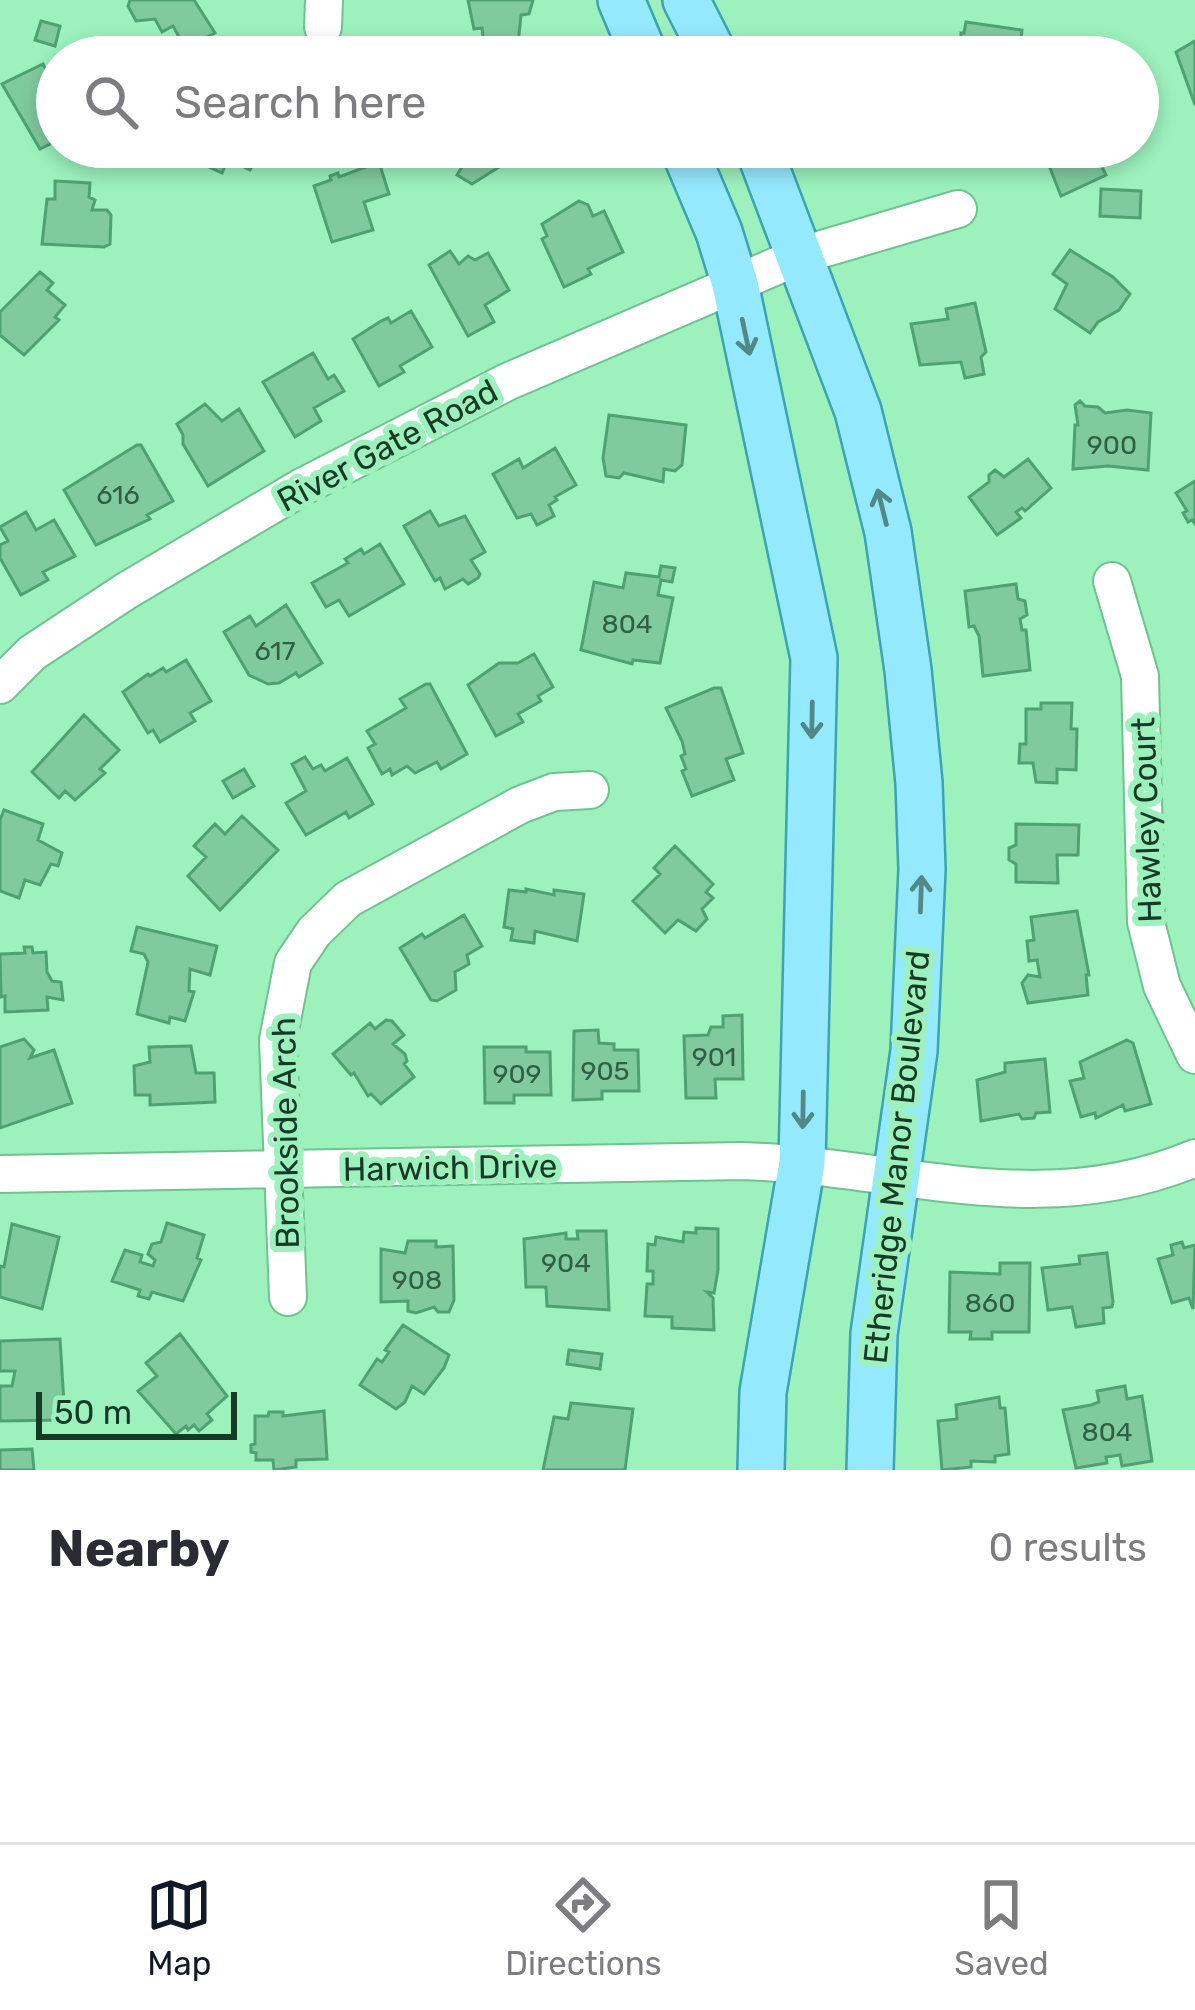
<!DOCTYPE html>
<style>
:root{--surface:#fff;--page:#f2f2f3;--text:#2b2b33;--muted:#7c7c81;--line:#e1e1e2;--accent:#111827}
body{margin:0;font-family:Rubik,sans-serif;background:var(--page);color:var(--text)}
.scale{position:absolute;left:36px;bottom:30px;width:201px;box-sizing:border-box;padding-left:12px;border:6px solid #173a26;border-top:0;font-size:33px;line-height:42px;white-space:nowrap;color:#173a26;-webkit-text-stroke:9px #9cf1bd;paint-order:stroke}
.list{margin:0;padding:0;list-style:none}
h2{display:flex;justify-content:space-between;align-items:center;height:156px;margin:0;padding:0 48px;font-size:51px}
h2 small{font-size:39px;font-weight:400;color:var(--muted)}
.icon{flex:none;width:66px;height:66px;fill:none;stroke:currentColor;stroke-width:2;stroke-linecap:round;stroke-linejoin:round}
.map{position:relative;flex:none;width:1195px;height:1470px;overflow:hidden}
.search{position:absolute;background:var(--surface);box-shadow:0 6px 18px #0003;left:36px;right:36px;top:36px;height:132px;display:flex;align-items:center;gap:30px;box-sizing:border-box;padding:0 42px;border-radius:66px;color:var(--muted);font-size:45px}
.sheet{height:372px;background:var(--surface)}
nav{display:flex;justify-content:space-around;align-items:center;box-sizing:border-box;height:168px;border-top:3px solid var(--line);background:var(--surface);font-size:33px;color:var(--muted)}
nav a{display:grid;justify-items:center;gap:6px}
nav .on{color:var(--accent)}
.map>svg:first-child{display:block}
.building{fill:#80cb9e;stroke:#4ea272;stroke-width:3}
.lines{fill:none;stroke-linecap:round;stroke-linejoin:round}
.minor-casing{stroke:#6fc391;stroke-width:40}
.major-casing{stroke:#3ba3b1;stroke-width:50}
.minor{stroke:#fff;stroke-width:36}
.major{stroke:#95e9fd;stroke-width:45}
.oneway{stroke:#508987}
.labels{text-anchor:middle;stroke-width:12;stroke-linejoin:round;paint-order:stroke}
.number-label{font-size:27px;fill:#315e44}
.street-label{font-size:33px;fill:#173a26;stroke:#9cf1bd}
</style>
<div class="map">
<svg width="1195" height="1470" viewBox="0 0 1195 1470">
<rect width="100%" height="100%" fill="#9cf1bd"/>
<path class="building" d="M130 0H194L215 33 185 48 173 26 162 32 155 19 136 21 128 6Z
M468 0H533L529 14 521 15 518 44 484 46 482 28 474 29Z
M41 21 60 26 55 46 35 40Z
M966 22 1022 30 1019 57H961V33H964Z
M1195 41V105L1176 52Z
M43 64 53 85 57 83V130L52 133 56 141 40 149 2 84Z
M205 147H204H262L250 170 228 159 222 173 209 167 214 157 203 151Z
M422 147H513L504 164 472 184 457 175 462 167 442 157 439 162 419 151Z
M1035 147H1092L1106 175 1061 196 1046 158 1041 160Z
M379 162 389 194 364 202 373 230 332 242 314 186 331 180 330 176 338 173 339 177Z
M55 181 90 183 89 197 95 200 92 210H107L111 215 110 244 104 247 42 244 47 199H55Z
M1101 189 1141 191 1140 218 1100 216Z
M579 201 588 205 593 216 604 211 623 252 588 269 591 274 564 287 542 239 547 236 542 224Z
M1070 250 1113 277 1130 294 1119 310 1098 322 1090 333 1055 309 1067 284 1053 274Z
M450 251 459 264 468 256 475 260 488 253 509 290 485 305 494 322 468 336 429 265Z
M40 272 53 283 47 290 65 305 55 317 59 320 24 355 0 335V312Z
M975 303 986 352 981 357 984 374 965 378 961 362 920 365 911 324 948 319 946 309Z
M411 311 432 347 400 366 404 372 379 386 353 339 381 321 388 318 391 323Z
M313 353 328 379 334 375 344 391 314 408 321 421 295 437 263 382Z
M1080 401 1085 406 1098 407 1105 413 1127 410 1151 413 1148 470 1108 466 1073 469 1075 425H1078L1075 405Z
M205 404 222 421 239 409 264 451 208 486 183 444V435L177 424Z
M609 415 686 425 682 465 675 471 664 469 663 482 624 473 619 478 606 476 603 458Z
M137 445H141L173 501 147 515 150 519 96 545 64 490Z
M555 448 576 485 555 497 557 500 549 505 554 516 537 525 531 514 517 518 493 474 519 459 523 468Z
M1028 459 1051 488 1025 511 1022 508 1016 512 1021 518 997 535 969 497 989 482V475L995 470 1004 477Z
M1195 481V524L1192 520 1188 522 1183 513 1187 511 1176 493Z
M430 511 439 526 465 516 485 552 471 560 480 574 478 578 468 584 463 579 445 589 440 578 435 581 404 526Z
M26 512 36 530 54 520 75 556 43 572 48 580 21 595 0 558V545L8 541 0 527Z
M380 544 404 584 349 616 339 600 326 607 312 583 348 563 345 559 361 549 364 554Z
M661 566 675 568 672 582 661 580 658 595 673 598 660 663 633 660 632 664 581 650 594 582 623 588 626 573 659 577Z
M1016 584 1018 599 1025 601 1027 615 1020 619 1022 630H1026L1030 670 983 676 979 636 974 626 969 627 965 591Z
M286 605 322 663 299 677 296 673 279 683 268 684 249 675 224 632 250 616 256 626Z
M534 654 553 687 538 696 541 701 518 714 523 722 496 736 468 685 499 663H518Z
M186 660 211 701 190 713 195 721 160 742 153 730 148 733 123 692 148 674 150 676 163 668 166 672Z
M426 684H430L467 754 441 769 437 762 415 773 407 766 392 775 390 769 382 774 368 748 375 744 367 731 406 708 400 699Z
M714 688H721L743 753 726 759 734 780 692 796 682 771 686 769 681 756 685 754 682 741 666 708Z
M1041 703H1072L1071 729H1077L1076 770 1057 769V783L1036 782 1033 763H1019L1020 744H1026V709H1041Z
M84 715 119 750 100 769 105 773 75 800 65 791 59 798 32 772Z
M305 757 313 769 321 765 325 771 347 758 373 804 349 818 346 812 306 835 286 803 306 791 292 764Z
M244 769 254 786 233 798 223 781Z
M4 810 43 824 38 840 62 853 58 866 51 864 40 885 25 880 19 898 0 891V820Z
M242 816 278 850 220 910 188 876 206 857 194 846 215 824 225 834Z
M1016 824 1079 825 1078 855H1057L1058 883 1016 882V864L1009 860V848L1016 845Z
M675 846 713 884 706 892 713 898 702 909 707 919 696 931 678 920 665 933 633 901 660 874 654 868Z
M526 889 554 895V890L584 894 577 941 535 931 534 943 511 940 513 929 504 927 509 890 526 892Z
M1077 911 1089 975H1086L1088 995 1028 1003 1022 983 1028 975 1040 977 1037 960 1029 961 1027 941 1034 940 1031 917Z
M464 915 482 946 467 955 469 964 455 972 456 990 437 1001 431 1000 400 948 422 934 425 938Z
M137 927 217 946 210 975 190 969 189 991 194 992 185 1021 170 1017 169 1023 137 1014 148 962 144 954 131 951Z
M24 947H32L33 953 46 952 47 972 52 981 61 982 63 1000 47 997 48 1010 5 1012V996L1 997 0 954 25 953Z
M742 1015 743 1079H715L716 1098H686L684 1036 708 1035 711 1027H723V1016Z
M386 1020 392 1021 404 1035 393 1044 405 1054 407 1061 404 1064 414 1077 381 1104 371 1094 368 1096 354 1073 351 1075 333 1054 370 1023 375 1029Z
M598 1030 599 1043 614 1044V1050H638L639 1091H602V1099L573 1100 574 1031Z
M24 1039 34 1050 30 1058 54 1050 72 1103 0 1128V1047Z
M1127 1040 1133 1043 1151 1104 1125 1111 1123 1105 1096 1118 1095 1113 1081 1117 1070 1081 1084 1078 1080 1062Z
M191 1046 196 1073H214L215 1102 150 1105V1095H135L134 1066 150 1062 149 1047Z
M484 1047H526V1052H550L551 1095H514V1103H485Z
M1045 1059 1050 1112 1036 1113 1034 1118 1022 1119 1019 1114 981 1121 977 1080 1005 1072V1063Z
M167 1223 204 1235 197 1258 201 1260 183 1301 152 1292 149 1299 138 1296 140 1290 112 1281 125 1250 142 1255 140 1262 153 1266 155 1260 148 1254 152 1244 161 1242Z
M12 1224 59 1237 42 1309 0 1297V1266L4 1267Z
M696 1228 718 1229V1270L714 1293 707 1292 713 1298 714 1330 672 1328V1317L645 1316 647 1284H653V1271H647L648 1244 655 1245 656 1237 683 1242 684 1232 696 1233Z
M577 1231H606L609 1310 547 1306 546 1287H526L524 1239 566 1233V1239H578Z
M408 1241H436V1247L453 1246 454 1300 449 1312H438L434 1307 416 1313 408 1311V1301L381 1302V1249L405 1253Z
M1182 1242 1184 1248 1195 1245 1193 1309 1189 1298 1172 1303 1158 1259 1173 1255 1171 1245Z
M1107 1253 1113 1302 1112 1307 1103 1308 1104 1323 1076 1327 1072 1307 1048 1310 1042 1268 1080 1264 1079 1256Z
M1000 1263H1030L1029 1332H992V1339H970L971 1332H949L950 1272 1000 1274Z
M403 1325 449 1355 444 1368 424 1394 412 1386 405 1402 396 1409 360 1385 377 1359 382 1362 389 1352 385 1350Z
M180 1334 227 1396 207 1414 212 1420 199 1431 194 1425 188 1430 186 1426 176 1434 138 1391 157 1376 146 1363Z
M60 1339 65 1420 0 1421V1386H12L15 1371H0V1341Z
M569 1350 602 1354 600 1369 567 1364Z
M1125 1386 1127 1399 1142 1396 1152 1461 1122 1466 1120 1455 1106 1457 1107 1463 1076 1468 1063 1410 1091 1405 1099 1402 1097 1391Z
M999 1397 1000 1408H1005L1009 1454 995 1456V1462L971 1461V1467L942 1470 938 1421 957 1419 956 1405Z
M571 1403 633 1409 625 1470H543L554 1417 568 1419Z
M324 1411 327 1459 296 1460V1467L274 1470 273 1460H256V1453L251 1452V1445L255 1444V1416H268L269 1412H283V1416Z
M32 1449 34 1470H0V1450Z"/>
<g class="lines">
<defs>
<path id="minor" d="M323 27 324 0
M1112 581 1140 676 1146 922 1162 986 1195 1055
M0 685 32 653 126 591 302 487 507 382 802 255 958 209
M0 1174 743 1161C900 1166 1040 1223 1195 1158
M288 1297 278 1040 293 963 314 932 348 899 520 805 554 792 590 790"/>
<path id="major" d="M621 0 645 57
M686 0 715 57
M683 147 719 232 735 284 814 658 802 1163 763 1392 761 1470
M758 147 858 411 888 532 908 670 919 783 922 869 914 1051 874 1334 870 1470"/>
</defs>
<use href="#minor" class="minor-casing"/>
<use href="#major" class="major-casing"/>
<use href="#minor" class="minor"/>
<use href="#major" class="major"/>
</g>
<defs><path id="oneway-shaft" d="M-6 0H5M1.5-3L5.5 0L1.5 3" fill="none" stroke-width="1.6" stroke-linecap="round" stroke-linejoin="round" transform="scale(3)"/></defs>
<g class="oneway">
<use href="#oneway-shaft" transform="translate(746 337) rotate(78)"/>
<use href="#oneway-shaft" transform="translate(882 507) rotate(-104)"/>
<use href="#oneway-shaft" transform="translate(812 720) rotate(91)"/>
<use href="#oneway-shaft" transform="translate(921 894) rotate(-88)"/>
<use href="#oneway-shaft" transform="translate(803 1110) rotate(91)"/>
</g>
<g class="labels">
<g class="number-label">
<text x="1112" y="454">900</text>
<text x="118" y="504">616</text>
<text x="627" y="633">804</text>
<text x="275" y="660">617</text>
<text x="714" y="1066">901</text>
<text x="605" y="1080">905</text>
<text x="517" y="1083">909</text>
<text x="566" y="1272">904</text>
<text x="417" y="1289">908</text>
<text x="990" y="1312">860</text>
<text x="1107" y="1441">804</text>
</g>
<g class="street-label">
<text transform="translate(387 445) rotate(-28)" y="12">River Gate Road</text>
<text transform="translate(1146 820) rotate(-92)" y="12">Hawley Court</text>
<text transform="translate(285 1133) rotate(-91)" y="12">Brookside Arch</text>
<text transform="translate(896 1157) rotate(-84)" y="12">Etheridge Manor Boulevard</text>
<text transform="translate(450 1167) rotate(-1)" y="12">Harwich Drive</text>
</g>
</g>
</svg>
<div class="scale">50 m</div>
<div class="search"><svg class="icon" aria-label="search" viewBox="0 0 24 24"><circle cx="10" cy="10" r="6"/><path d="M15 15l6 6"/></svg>Search here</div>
</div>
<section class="sheet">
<h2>Nearby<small>0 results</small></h2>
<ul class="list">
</ul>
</section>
<nav>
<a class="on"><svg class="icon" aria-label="map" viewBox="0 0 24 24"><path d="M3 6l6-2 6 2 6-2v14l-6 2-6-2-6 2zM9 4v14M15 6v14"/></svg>Map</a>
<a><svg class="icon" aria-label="directions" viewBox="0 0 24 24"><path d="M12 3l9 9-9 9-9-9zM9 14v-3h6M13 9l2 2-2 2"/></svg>Directions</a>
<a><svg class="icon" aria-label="saved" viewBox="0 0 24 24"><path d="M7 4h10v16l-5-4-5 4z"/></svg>Saved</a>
</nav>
